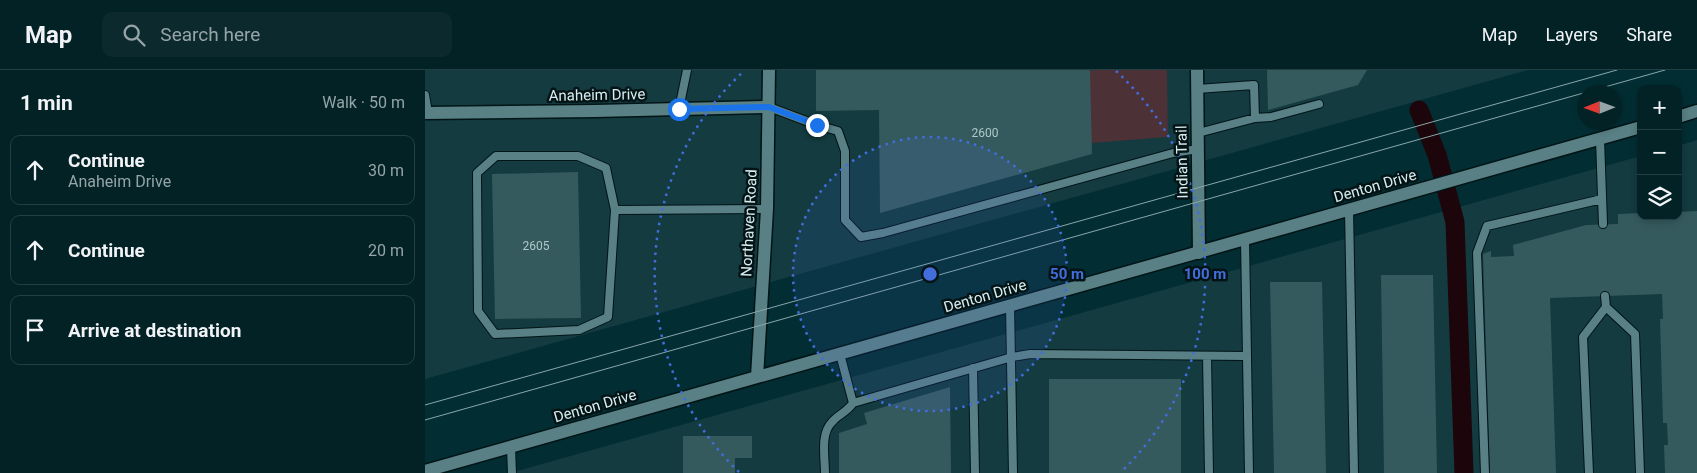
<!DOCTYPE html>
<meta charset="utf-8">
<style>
:root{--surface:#022226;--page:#0c2a2e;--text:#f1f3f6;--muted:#96a4a7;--line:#233f43}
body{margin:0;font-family:Roboto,sans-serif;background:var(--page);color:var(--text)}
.controls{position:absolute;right:15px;top:15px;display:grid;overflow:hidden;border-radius:10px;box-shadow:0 2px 8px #0003}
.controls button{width:45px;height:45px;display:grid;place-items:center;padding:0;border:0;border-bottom:1px solid var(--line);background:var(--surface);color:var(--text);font:25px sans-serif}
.compass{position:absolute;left:1152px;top:15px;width:45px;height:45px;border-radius:50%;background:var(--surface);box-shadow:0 2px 8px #0003;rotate:269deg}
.stop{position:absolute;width:15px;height:15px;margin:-11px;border:4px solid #1a73e8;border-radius:50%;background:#fff}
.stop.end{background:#1a73e8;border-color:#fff;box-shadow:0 1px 5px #0008}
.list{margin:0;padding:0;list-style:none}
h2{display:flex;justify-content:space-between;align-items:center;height:65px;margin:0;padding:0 20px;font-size:21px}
h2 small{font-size:16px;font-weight:400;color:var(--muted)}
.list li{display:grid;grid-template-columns:32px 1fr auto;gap:15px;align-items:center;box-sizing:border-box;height:70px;margin:0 10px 10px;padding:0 10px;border:1px solid var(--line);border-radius:10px}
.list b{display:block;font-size:19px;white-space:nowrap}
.list p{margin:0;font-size:16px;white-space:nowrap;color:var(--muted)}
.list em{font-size:16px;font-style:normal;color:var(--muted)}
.icon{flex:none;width:28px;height:28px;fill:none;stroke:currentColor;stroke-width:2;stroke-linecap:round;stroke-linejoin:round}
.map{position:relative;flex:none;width:1272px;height:403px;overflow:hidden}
header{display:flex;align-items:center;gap:30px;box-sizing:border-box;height:70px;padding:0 25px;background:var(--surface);border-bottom:1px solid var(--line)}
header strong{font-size:24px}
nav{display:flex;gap:28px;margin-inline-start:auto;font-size:18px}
.search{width:350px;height:45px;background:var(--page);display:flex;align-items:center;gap:12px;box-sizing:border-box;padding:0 18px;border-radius:10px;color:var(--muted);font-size:19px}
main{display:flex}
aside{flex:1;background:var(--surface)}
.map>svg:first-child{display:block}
.built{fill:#133b40}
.green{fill:#4c3136}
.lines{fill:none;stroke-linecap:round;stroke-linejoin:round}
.canal{stroke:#1c050b;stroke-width:19}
.building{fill:#355a5e}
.lane-casing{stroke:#021416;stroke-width:10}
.street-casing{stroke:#021416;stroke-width:15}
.secondary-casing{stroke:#021416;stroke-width:15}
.lane{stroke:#588085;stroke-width:8}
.street{stroke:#588085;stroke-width:12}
.secondary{stroke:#588085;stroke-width:12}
.tram{stroke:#89a7aa;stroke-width:1}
.route{stroke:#1a73e8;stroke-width:6}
.ring{fill:none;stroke:#426edc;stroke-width:2.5;stroke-dasharray:2.5 5}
.labels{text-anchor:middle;stroke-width:5;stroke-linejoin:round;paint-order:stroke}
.number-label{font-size:12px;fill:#aec8ca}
.street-label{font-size:15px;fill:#d6ecee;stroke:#041416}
.centre{fill:#426edc;stroke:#041416;stroke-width:2.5}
.ring-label{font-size:15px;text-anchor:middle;font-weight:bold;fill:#426edc;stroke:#041416;stroke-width:5;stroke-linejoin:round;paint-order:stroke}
</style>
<header>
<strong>Map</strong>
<div class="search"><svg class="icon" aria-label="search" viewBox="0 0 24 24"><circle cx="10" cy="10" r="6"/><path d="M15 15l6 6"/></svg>Search here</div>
<nav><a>Map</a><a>Layers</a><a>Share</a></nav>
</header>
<main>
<aside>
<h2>1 min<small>Walk · 50 m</small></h2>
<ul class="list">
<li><svg class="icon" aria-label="ahead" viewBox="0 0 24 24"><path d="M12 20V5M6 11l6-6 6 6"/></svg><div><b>Continue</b><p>Anaheim Drive</p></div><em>30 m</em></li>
<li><svg class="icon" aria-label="ahead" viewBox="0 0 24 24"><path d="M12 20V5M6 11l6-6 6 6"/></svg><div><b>Continue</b></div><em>20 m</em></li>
<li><svg class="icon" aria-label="arrive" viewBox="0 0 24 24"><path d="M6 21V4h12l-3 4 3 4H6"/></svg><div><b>Arrive at destination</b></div></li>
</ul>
</aside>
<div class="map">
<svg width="1272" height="403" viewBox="0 0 1272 403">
<rect width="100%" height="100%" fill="#022e33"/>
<path class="built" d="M0 0H1103L0 309Z
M1272 70V403H85L1216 86V146H1253V76Z"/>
<path class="green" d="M663 0H742L743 67 666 73Z"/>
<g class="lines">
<path class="canal" d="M994 40 1012 85 1030 152 1039 403"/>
</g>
<path class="building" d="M391 0H665L667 84 455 143 454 40 391 41Z
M842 0H942L933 15 843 40Z
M153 102 156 248 70 249 67 104Z
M1272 141V403H1240L1239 375H1243L1242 353H1238L1235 249H1238L1237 224 1125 228 1131 403H1065L1058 184 1066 181V187L1089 186 1088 175 1161 155 1193 154V144L1216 143V146H1253V142Z
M956 205H1008L1012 403H959Z
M845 212H897L901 403H849Z
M624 309H756V403H624Z
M525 317 526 403H414V363L442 354 439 343Z
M258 366H327V388H310V403H258Z"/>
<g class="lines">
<defs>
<path id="lane" d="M772 19 829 15 830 48 773 63
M0 25 3 43
M344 37 392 55 413 61 420 81V150L436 167 458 163 748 83 773 79
M254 39 262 0
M830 48 846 47 894 34
M1175 69 1178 154
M190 140 183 247 154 260 70 264 53 241 52 103 71 86H153L181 98 190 140 342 139
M924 140 929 403
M820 170 824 403
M585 236 588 403
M1181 237 1210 264 1215 403
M782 286 784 403
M548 298 550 403
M428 333 587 287 605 284 821 286
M86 377 87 403
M400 403C400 387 395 364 407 352 414 344 422 342 428 333L415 284
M1060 403 1052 183 1062 156 1177 129
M1164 403 1158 267 1181 237 1180 226"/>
<path id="street" d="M772 0 774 183
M0 43 170 41 344 37"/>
<path id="secondary" d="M1253 47 1272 41
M332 307 342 139 344 0
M0 401 1216 57"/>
</defs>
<use href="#lane" class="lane-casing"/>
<use href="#street" class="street-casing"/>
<use href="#secondary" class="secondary-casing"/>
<use href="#lane" class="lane"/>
<use href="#street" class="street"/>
<use href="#secondary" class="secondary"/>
<path class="tram" d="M0 335 1192 0
M0 350 1240 0"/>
</g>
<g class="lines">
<path class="route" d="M254 39 344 37 392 55"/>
</g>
<circle cx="505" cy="204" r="137" fill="#426edc" fill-opacity=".12"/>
<g class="ring">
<circle cx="505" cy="204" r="137"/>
<path d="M314 402A275 275 0 0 1 319 1M691 1A275 275 0 0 1 696 402"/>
</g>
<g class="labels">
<g class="number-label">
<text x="560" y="67">2600</text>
<text x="111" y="180">2605</text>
</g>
<g class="street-label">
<text transform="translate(172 25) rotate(-1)" y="5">Anaheim Drive</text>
<text transform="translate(757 92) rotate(-91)" y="5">Indian Trail</text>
<text transform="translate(950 116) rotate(-16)" y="5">Denton Drive</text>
<text transform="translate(324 153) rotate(-87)" y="5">Northaven Road</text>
<text transform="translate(560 226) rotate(-16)" y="5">Denton Drive</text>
<text transform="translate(170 336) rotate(-16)" y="5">Denton Drive</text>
</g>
</g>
<circle cx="505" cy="204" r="8" class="centre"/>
<g class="ring-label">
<text x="642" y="209">50 m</text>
<text x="780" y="209">100 m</text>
</g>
</svg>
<div class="controls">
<button>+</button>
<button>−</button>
<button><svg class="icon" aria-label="layers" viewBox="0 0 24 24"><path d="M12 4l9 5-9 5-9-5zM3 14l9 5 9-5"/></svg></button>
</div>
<svg class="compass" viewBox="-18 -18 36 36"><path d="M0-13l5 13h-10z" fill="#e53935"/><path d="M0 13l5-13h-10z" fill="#96a4a7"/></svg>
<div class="stop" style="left:254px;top:39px"></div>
<div class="stop end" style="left:392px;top:55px"></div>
</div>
</main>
